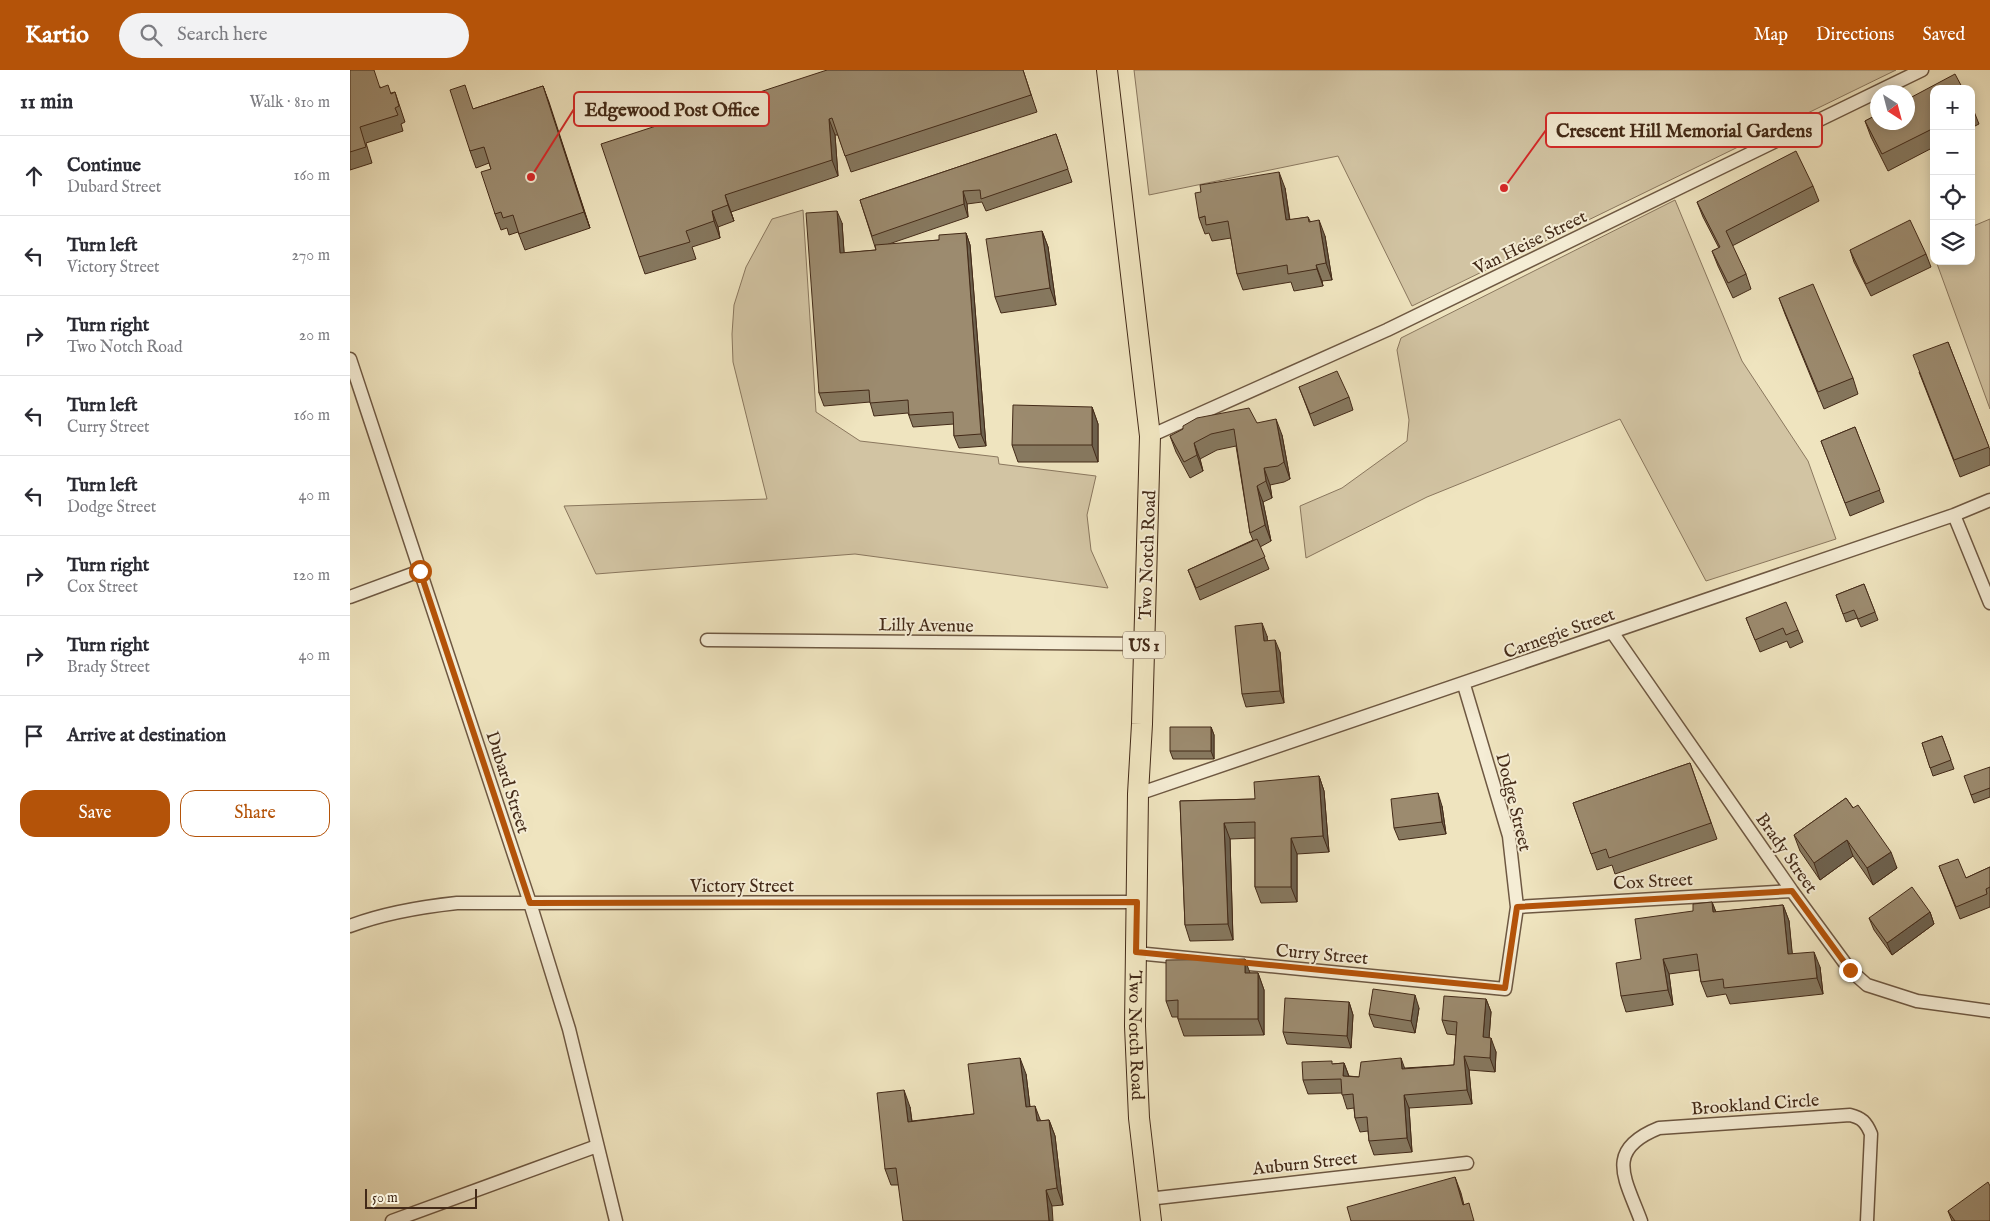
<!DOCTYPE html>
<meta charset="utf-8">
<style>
:root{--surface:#fff;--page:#f2f2f3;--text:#2b2b33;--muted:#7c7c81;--line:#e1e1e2;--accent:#b45309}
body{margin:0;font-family:"IM FELL English",serif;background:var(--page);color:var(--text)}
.controls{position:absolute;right:15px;top:15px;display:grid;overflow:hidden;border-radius:10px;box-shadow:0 2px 12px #0003}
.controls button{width:45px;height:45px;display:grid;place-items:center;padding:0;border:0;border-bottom:1px solid var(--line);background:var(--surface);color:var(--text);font:25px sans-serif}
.compass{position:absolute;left:1520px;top:15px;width:45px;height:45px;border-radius:50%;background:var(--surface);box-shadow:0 2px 12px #0003;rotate:144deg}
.scale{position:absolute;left:15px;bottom:12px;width:112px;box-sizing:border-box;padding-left:5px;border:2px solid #432a18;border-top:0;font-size:14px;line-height:18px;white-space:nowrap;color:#432a18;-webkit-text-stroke:4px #f5edd5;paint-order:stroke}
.stop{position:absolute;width:15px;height:15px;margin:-11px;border:4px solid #b45309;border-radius:50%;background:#fff}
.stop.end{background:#b45309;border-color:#fff;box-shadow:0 1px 5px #0008}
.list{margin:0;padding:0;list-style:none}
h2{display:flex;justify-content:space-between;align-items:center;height:65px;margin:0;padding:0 20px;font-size:21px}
h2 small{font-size:16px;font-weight:400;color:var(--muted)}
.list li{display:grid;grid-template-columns:32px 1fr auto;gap:15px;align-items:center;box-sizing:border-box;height:80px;padding:0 20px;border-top:1px solid var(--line)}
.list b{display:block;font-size:19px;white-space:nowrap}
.list p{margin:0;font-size:16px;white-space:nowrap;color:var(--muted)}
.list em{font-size:16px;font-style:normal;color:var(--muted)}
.actions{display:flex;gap:10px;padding:15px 20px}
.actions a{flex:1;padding:11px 0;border:1px solid var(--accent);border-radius:15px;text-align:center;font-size:18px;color:var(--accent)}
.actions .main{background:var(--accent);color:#fff}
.icon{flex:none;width:28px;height:28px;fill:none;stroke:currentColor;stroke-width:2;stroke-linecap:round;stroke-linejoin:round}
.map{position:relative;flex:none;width:1640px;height:1151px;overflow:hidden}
header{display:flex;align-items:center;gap:30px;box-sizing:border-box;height:70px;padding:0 25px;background:var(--accent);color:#fff}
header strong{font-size:24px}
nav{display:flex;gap:28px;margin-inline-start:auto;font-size:18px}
.search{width:350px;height:45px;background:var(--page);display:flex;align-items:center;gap:12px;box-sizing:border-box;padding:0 18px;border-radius:28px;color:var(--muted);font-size:19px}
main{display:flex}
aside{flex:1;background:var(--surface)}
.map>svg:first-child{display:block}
.green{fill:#d2c4a3;stroke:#8a775e}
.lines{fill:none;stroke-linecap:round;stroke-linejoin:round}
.street-casing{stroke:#6e5842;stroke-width:15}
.primary-casing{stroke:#432a18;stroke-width:22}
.street{stroke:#f5edd5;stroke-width:12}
.primary{stroke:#efe4bf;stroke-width:20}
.wall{fill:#86785f;stroke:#432a18}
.shaded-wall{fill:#6d614e;stroke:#432a18}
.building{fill:#9c8b6f;stroke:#432a18}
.route{stroke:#b45309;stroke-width:6}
.labels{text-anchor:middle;stroke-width:4;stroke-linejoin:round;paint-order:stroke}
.shield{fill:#f5edd5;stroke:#786451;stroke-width:1}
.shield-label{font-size:16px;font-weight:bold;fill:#432a18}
.street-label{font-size:18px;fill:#432a18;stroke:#f5edd5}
.leader{fill:none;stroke:#d62828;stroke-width:2}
.callout-dot{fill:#d62828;stroke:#f5edd5;stroke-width:2}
.callout{fill:#f5edd5;stroke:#d62828;stroke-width:2}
.callout-label{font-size:19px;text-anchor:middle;font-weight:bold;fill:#432a18}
</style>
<header>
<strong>Kartio</strong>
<div class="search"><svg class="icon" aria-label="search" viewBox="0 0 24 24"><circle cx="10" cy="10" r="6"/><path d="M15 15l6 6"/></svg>Search here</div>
<nav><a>Map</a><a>Directions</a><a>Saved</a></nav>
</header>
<main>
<aside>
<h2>11 min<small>Walk · 810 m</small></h2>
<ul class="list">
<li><svg class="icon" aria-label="ahead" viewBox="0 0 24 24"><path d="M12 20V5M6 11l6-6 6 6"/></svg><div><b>Continue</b><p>Dubard Street</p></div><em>160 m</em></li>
<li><svg class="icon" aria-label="left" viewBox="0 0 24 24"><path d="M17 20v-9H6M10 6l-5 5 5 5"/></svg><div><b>Turn left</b><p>Victory Street</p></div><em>270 m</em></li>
<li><svg class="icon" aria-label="right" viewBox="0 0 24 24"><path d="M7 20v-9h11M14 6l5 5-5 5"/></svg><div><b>Turn right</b><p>Two Notch Road</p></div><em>20 m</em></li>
<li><svg class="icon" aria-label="left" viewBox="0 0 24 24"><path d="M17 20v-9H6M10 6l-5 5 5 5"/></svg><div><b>Turn left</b><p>Curry Street</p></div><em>160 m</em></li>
<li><svg class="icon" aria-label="left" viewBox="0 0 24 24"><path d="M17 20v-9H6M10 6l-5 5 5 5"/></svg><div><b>Turn left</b><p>Dodge Street</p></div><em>40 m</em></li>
<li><svg class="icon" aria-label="right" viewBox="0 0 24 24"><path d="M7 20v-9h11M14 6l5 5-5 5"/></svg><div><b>Turn right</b><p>Cox Street</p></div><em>120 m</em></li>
<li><svg class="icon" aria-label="right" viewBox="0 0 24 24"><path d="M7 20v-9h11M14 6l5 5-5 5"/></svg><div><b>Turn right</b><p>Brady Street</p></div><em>40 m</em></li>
<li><svg class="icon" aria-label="arrive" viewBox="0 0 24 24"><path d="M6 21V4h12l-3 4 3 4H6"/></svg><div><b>Arrive at destination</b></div></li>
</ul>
<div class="actions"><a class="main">Save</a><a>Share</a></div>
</aside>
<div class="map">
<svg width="1640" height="1151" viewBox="0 0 1640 1151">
<rect width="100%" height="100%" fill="#efe4bf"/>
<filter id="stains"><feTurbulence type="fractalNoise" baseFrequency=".004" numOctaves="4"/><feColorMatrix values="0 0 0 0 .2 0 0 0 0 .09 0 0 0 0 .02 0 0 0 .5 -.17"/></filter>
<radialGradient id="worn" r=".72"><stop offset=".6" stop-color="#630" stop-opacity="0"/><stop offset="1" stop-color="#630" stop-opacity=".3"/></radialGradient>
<path class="green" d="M784 0H1546L1062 236 988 86 799 125Z
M1325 130 1392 291 1458 391 1486 469 1356 511 1270 349 1077 427 956 488 950 436 992 418 1057 371 1059 350 1047 280 1051 268Z
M453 140 466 342 510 371 648 387 649 394 746 406 737 445 741 480 758 518 505 484 246 504 214 436 417 429 383 292 382 264 384 235 396 197 422 149Z
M1640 149V339L1586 191H1621V157Z"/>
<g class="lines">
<defs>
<path id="street" d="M0 289 180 833 219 959 266 1151
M800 366 1037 260 1572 0
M1604 445 1640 533
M0 527 70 501
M1262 562 1442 821 1500 900 1517 915 1567 931 1640 941
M357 570 794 574
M788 724C1060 633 1332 539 1604 445L1640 430
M1167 837 1442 821
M0 856C34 843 70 837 107 833L787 832
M786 883 1155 919 1167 837 1159 766 1114 615
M798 1129 1117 1093
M42 1151 247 1076
M1291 1151C1275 1108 1254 1080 1309 1058L1500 1045C1512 1048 1516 1052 1521 1064L1517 1151"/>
<g id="primary">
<path id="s1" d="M757 0 800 366 792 654 788 724 785 956 789 1048 801 1151"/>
</g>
</defs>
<use href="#street" class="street-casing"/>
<use href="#primary" class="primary-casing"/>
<use href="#street" class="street"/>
<use href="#primary" class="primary"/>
</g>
<path class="wall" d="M0 0 41 23 45 22 55 52 51 54 53 61 16 73 22 93 0 100Z
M477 0H673L687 42 501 102 488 65H485L488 106 381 142 384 151 368 157 370 168 342 177 346 189 295 204 289 187Z
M193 16 240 158 175 180 168 162 159 165 157 158 151 160 145 144 141 99 139 93 126 98 120 81 123 39Z
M1584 19V77L1538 101 1521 67 1515 51Z
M1621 34 1629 54 1621 58Z
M706 64 722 112 636 141 632 132 617 134 618 147 536 175 589 170 616 163 620 175 636 376 609 378 604 366V354L563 357 558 343 524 346 520 332 474 336 469 323 492 153 494 183 526 180 510 130Z
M1463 116 1469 131 1382 176 1396 204 1401 219 1383 228 1368 196 1362 181 1369 178 1353 147 1347 132Z
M935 118 940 150 958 147 960 151 975 166 982 210 972 211 973 216 944 221 941 212 893 220 887 204 881 168 862 171 859 163 855 164 849 148Z
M692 161 698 177 706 235 651 243 645 227Z
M1500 180 1576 184 1581 197 1521 226 1504 192Z
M1429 228 1503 308 1508 324 1474 339 1435 244Z
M1598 272 1640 380V395L1610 407 1569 302Z
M949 317 999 327 1003 340 964 356Z
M742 337 748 354V392H668L662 375Z
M907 353 932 365 940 409 934 412 920 415 922 428 913 432 921 471 910 477 919 499 850 530 838 500 903 470 900 463 886 376 867 380 850 389 853 401 840 408 826 382 820 366Z
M1505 357 1534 432 1500 446 1471 371Z
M1514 514 1528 550 1511 557 1507 548 1496 552 1486 525Z
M1396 548 1448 560 1453 572 1440 578 1437 571 1410 582Z
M917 566V571L930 582 934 633 896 637 892 624Z
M861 657 864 665V689H823L820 681Z
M1592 666 1604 699 1583 706 1572 673Z
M1340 693 1367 769 1265 804 1262 795 1247 800 1223 733Z
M1640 697V727L1624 733 1621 725Z
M969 706 974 721 979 782 947 784V832L911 833 905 817V768L880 769 883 870 840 871 835 855 830 731 905 729Z
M1496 728 1547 798 1523 815 1503 786 1470 810 1450 781 1444 765Z
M1092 736 1096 764 1049 770 1044 758Z
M1589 796 1616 808 1640 797V837L1610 849Z
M1362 832 1366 842 1433 835 1439 851 1442 884 1470 897 1473 924 1380 934 1376 924 1357 927 1351 912 1349 900 1319 904 1323 935 1276 942 1271 926 1291 889 1343 841Z
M1580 842 1584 854 1542 885 1524 860 1519 848Z
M900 903H908L914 920V965L834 966 828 949V947H822L816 931Z
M1136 929 1141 942 1139 968 1146 982 1145 1002 1119 1000 1122 1034 1059 1038 1062 1082 1024 1085 1019 1071 1018 1061 1010 1062 1005 1048 1004 1038 997 1039 992 1023 958 1024 953 1010 983 994 994 993 999 1006 1009 1007 1055 998 1104 995 1106 965 1097 964 1092 950Z
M999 932 1003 945 1001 978 937 974 933 962Z
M1069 938 1065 963 1024 957 1019 944Z
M676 1004 680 1037 691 1051 699 1050 705 1066 713 1135 702 1136 549 1115H541L535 1099 560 1037 562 1051 624 1044Z
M1598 1141 1640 1151H1602Z"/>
<path class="shaded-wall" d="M193 16 199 32 240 158 234 142Z
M479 49 485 65 488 106 482 90Z
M929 102 935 118 942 167 936 150Z
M613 121 617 134 618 147 614 134Z
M375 125 381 142 384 151 378 135Z
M362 141 368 157 370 168 364 151Z
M487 141 492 153 495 195 490 183Z
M969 150 975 166 982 210 976 193Z
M692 161 698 177 706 235 700 218Z
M616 163 620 175 636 376 631 364Z
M966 195 972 211 973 216 967 199Z
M742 337 748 354V392L742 375Z
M926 349 932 365 940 409 934 392Z
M844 373 850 389 853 401 847 385Z
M914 398 920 415 922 428 916 411Z
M907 416 913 432 921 471 915 455Z
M912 553 917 566 919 583 914 571Z
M925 570 930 582 934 633 930 621Z
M861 657 864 665V689L861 681Z
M969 706 974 721 979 782 973 766Z
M1088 723 1092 736 1096 764 1092 752Z
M874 753 880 769 883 870 878 854Z
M941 768 947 784V832L941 817Z
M1497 770 1503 786 1470 810 1464 793Z
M1541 782 1547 798 1523 815 1517 798Z
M1362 832 1368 848 1363 842Z
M1433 835 1439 851 1444 900 1438 884Z
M1580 842 1584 854 1542 885 1537 873Z
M1464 882 1470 897 1473 924 1467 908Z
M895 889 901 906 895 903Z
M1313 889 1319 904 1323 935 1318 920Z
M908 903 914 920V965L908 949Z
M1065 925 1069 938 1065 963 1061 951Z
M1136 929 1141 942 1138 981 1133 967Z
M999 932 1003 945 1001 978 997 966Z
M1141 968 1146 982 1145 1002 1140 988Z
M1114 986 1119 1000 1122 1034 1117 1020Z
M670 988 676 1004 682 1054 676 1037Z
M1051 988 1056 1002 1052 999Z
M994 993 999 1007 993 1006Z
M554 1020 560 1037 564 1068 558 1052Z
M1054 1025 1059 1038 1062 1082 1057 1068Z
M685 1036 691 1052 687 1051Z
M699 1050 705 1066 713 1135 707 1118Z
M1105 1107 1111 1123 1118 1151 1113 1135Z
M696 1120 702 1136 703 1151H699Z"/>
<path class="building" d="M0 0H24L30 18 38 15 41 24 45 22 49 36 45 38 48 45 10 57 16 77 0 82Z
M477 0H673L681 25 495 86 482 48 479 49 482 90 375 125 378 135 362 141 364 151 336 161 340 172 289 187 251 74Z
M1605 4 1613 19H1584V58L1532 84 1515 51 1528 44V52H1558V29Z
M115 15 123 39 193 16 234 142 169 164 163 145 153 148 151 142 145 144 131 102 141 99 134 77 120 81 100 20Z
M706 64 718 99 631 129 630 120 613 121 614 134 522 166 510 130Z
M1446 81 1463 116 1376 161 1396 204 1378 213 1362 181 1370 177 1347 132Z
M929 102 936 150 958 147 959 152 969 150 976 193 966 195 967 199 938 204 937 195 887 204 878 151 856 155 855 146 849 148 845 123 851 122 850 115Z
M487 141 490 183 526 180 525 175 589 170V165L616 163 631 364 604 366 603 342 559 345 558 330 520 333 519 320 469 323 456 143Z
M1560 150 1576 184 1516 214 1500 180Z
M692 161 700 218 645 227 636 169Z
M1463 214 1503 308 1468 322 1429 228Z
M1598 272 1639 377 1604 390 1563 285Z
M987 301 999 327 960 344 949 317Z
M663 335 742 337V375H662Z
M899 338 907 353 926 349 934 392 928 396 914 398 916 411 907 416 915 455 900 463 884 359 861 364 844 373 847 385 834 392 820 366 833 359V356L847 348Z
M1505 357 1530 420 1495 433 1471 371Z
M907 469 915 487 846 518 838 500Z
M1514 514 1525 542 1508 549 1504 540 1493 544 1486 525Z
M1436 532 1448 560 1436 565 1433 558 1405 570 1396 548Z
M912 553 914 571 925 570 930 621 892 624 885 556Z
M820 657H861V681H820Z
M1592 666 1601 690 1580 698 1572 673Z
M1340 693 1361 753 1259 788 1256 779 1241 784 1223 733Z
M1640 697V718L1621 725 1614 706Z
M969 706 973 766 941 768V817H905V752L874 753 878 854 835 855 830 731 905 729 904 712Z
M1088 723 1092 752 1044 758 1041 729Z
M1496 728 1503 738 1508 735 1541 782 1517 798 1497 770 1464 793 1444 765Z
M1608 789 1616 808 1640 797V817L1636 819 1637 824 1606 837 1589 796Z
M1562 817 1580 842 1537 873 1519 848Z
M1362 832 1363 842 1433 835 1438 884 1464 882 1467 908 1374 918 1373 909 1351 912 1347 884 1313 889 1318 920 1271 926 1266 893 1291 889 1285 849 1343 841V834Z
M895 889V903H908V949H828V930L816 931V890Z
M1023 919 1065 925 1061 951 1019 944Z
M1094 926 1136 929 1133 967 1141 968 1140 988 1114 986 1117 1020 1054 1025 1057 1068 1019 1071 1017 1047 1005 1048 1003 1024 992 1025 991 1009 953 1010 952 992 982 991V994L994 993 993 1006 1009 1007 1011 992 1051 988 1052 999 1104 995 1107 952 1092 950Z
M935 928 999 932 997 966 933 962Z
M670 988 676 1037 685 1036 687 1051 699 1050 707 1118 696 1120 699 1151H553L546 1098 535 1099 527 1023 554 1020 558 1052 624 1044 618 994Z
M1105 1107 1113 1135 1119 1133 1124 1151H1001L997 1137Z
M1638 1112 1640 1116V1151H1605L1598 1141Z"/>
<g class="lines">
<path class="route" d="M70 501 180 833 787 832 786 882 1155 918 1167 837 1442 821 1500 900"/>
</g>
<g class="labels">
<rect class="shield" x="773" y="561.5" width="42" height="27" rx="4"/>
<g class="shield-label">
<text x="794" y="581">US 1</text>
</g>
<g class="street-label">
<text transform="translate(1180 172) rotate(-26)" y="6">Van Heise Street</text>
<text transform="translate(797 485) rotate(-88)" y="6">Two Notch Road</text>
<text transform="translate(576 555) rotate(1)" y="6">Lilly Avenue</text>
<text transform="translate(1209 563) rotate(-20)" y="6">Carnegie Street</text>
<text transform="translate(158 712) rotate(72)" y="6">Dubard Street</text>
<text transform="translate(1164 732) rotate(76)" y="6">Dodge Street</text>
<text transform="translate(1437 783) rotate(55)" y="6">Brady Street</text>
<text transform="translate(1303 811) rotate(-3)" y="6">Cox Street</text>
<text x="392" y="822">Victory Street</text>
<text transform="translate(972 884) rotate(5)" y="6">Curry Street</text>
<text dy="6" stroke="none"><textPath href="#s1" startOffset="968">Two Notch Road</textPath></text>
<text transform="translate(1405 1034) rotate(-4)" y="6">Brookland Circle</text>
<text transform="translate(955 1093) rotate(-6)" y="6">Auburn Street</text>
</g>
</g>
<path class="leader" d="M181 107L224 39M1154 118L1196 60"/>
<g class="callout-dot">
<circle cx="181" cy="107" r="5"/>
<circle cx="1154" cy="118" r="5"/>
</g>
<g class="callout">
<rect x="224" y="22" width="195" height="34" rx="5"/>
<rect x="1196" y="43" width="276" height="34" rx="5"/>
</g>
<g class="callout-label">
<text x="322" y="46">Edgewood Post Office</text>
<text x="1334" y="67">Crescent Hill Memorial Gardens</text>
</g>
<rect width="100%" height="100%" filter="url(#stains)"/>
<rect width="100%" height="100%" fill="url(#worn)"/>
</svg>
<div class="controls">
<button>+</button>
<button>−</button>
<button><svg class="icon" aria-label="locate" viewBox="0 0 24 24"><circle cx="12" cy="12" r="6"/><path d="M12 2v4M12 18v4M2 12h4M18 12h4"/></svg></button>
<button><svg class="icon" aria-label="layers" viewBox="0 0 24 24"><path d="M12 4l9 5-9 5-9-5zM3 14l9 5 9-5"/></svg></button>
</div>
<svg class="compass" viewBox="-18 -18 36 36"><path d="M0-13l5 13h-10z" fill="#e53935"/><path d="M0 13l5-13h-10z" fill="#7c7c81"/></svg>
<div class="scale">50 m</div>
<div class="stop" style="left:70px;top:501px"></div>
<div class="stop end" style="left:1500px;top:900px"></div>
</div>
</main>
